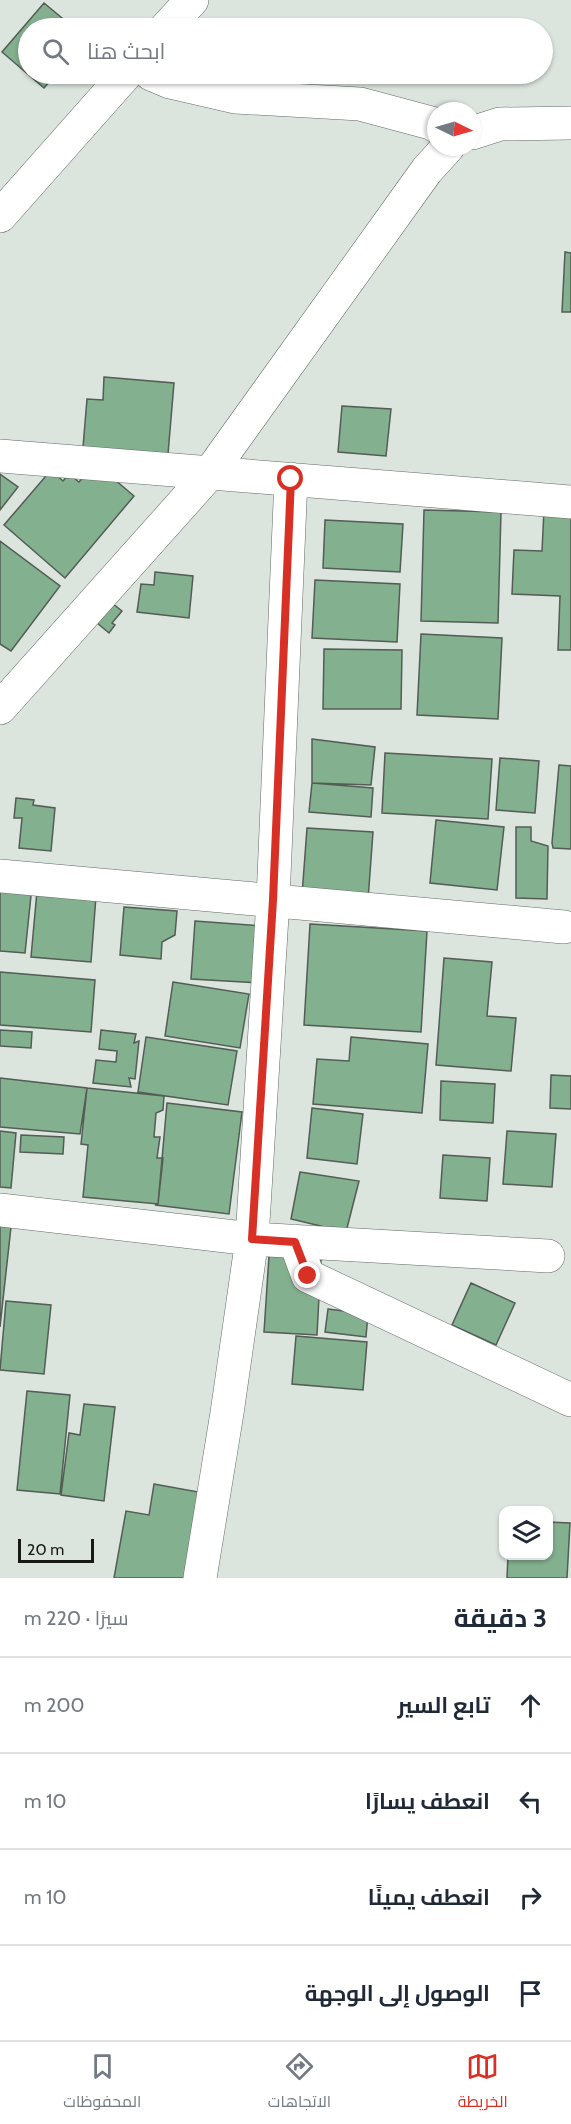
<!DOCTYPE html>
<html lang="ar">
<meta charset="utf-8">
<style>
:root{--surface:#fff;--page:#f6f6f7;--text:#1f2937;--muted:#747a83;--line:#e0e1e3;--accent:#d93025}
body{margin:0;font-family:Cabin,Cairo,sans-serif;background:var(--page);color:var(--text);direction:rtl}
.controls{position:absolute;right:18px;bottom:18px;display:grid;overflow:hidden;border-radius:12px;box-shadow:0 2px 4px #0004}
.controls button{width:54px;height:54px;display:grid;place-items:center;padding:0;border:0;border-bottom:2px solid var(--line);background:var(--surface);color:var(--text);font:30px sans-serif}
.compass{position:absolute;left:427px;top:102px;width:54px;height:54px;border-radius:50%;background:var(--surface);box-shadow:0 2px 4px #0004;rotate:95deg}
.scale{position:absolute;left:18px;bottom:15px;width:76px;box-sizing:border-box;padding-left:6px;border:3px solid #161916;border-top:0;font-size:16px;line-height:21px;white-space:nowrap;color:#161916;-webkit-text-stroke:4px #dbe5dd;paint-order:stroke}
.stop{position:absolute;width:18px;height:18px;margin:-14px;border:4px solid #d93025;border-radius:50%;background:#fff}
.stop.end{background:#d93025;border-color:#fff;box-shadow:0 2px 6px #0008}
.list{margin:0;padding:0;list-style:none}
h2{display:flex;justify-content:space-between;align-items:center;height:78px;margin:0;padding:0 24px;font-size:26px}
h2 small{font-size:20px;font-weight:400;color:var(--muted)}
.list li{display:grid;grid-template-columns:39px 1fr auto;gap:18px;align-items:center;box-sizing:border-box;height:96px;padding:0 24px;border-top:2px solid var(--line)}
.list b{display:block;font-size:22px;white-space:nowrap}
.list em{font-size:20px;font-style:normal;color:var(--muted)}
.icon{flex:none;width:33px;height:33px;fill:none;stroke:currentColor;stroke-width:2;stroke-linecap:round;stroke-linejoin:round}
.map{position:relative;flex:none;width:571px;height:1578px;overflow:hidden;direction:ltr}
.search{position:absolute;background:var(--surface);box-shadow:0 2px 4px #0004;left:18px;right:18px;top:18px;height:66px;display:flex;align-items:center;gap:15px;box-sizing:border-box;padding:0 21px;border-radius:33px;color:var(--muted);font-size:22px}
.sheet{height:462px;background:var(--surface)}
nav{display:flex;justify-content:space-around;align-items:center;box-sizing:border-box;height:84px;border-top:2px solid var(--line);background:var(--surface);font-size:16px;color:var(--muted)}
nav a{display:grid;justify-items:center;gap:3px}
nav .on{color:var(--accent)}
.map>svg:first-child{display:block}
.building{fill:#83b08e;stroke:#535c55;stroke-width:1.5}
.lines{fill:none;stroke-linecap:round;stroke-linejoin:round}
.minor-casing{stroke:#626b64;stroke-width:34}
.minor{stroke:#fff;stroke-width:33}
.route{stroke:#d93025;stroke-width:8}
</style>
<div class="map">
<svg width="571" height="1578" viewBox="0 0 571 1578">
<rect width="100%" height="100%" fill="#dbe5dd"/>
<path class="building" d="M44 3 74 28H28V74H56L44 88 2 52Z
M565 252 571 253V312H562Z
M104 377 174 383 168 454 83 447 87 399 103 400Z
M342 406 391 409 386 456 338 452Z
M101 468 134 496 65 578 4 525 51 470 63 481 69 474 79 482 88 472Z
M0 474 18 487 0 510Z
M424 510 501 512 498 623 421 621Z
M544 510 571 511V650H558L560 596 512 594 514 550 542 551Z
M325 520 403 524 400 572 323 568Z
M0 541 60 586 11 651 0 644Z
M155 572 193 576 189 618 137 612 141 584 154 585Z
M315 580 400 584 397 642 312 638Z
M107 599 122 611 112 623 115 625 109 633 91 618Z
M421 634 502 638 498 719 417 715Z
M324 649 402 650 401 709H323Z
M312 739 375 747 371 785 312 783Z
M385 753 492 759 488 819 382 813Z
M500 758 539 761 535 813 496 810Z
M559 765 571 766V849L553 848 552 843Z
M312 783 373 788 371 817 309 812Z
M16 798 34 800 33 805 55 808 51 851 19 848 22 818H14Z
M436 820 504 827 497 890 430 883Z
M516 827H531V841L548 846 547 899 516 898Z
M307 828 373 832 368 900 302 895Z
M0 883 32 886 25 953 0 951Z
M37 891 96 896 91 962 31 957Z
M124 907 177 911 175 935 162 942 161 959 120 955Z
M195 921 263 926 260 983 191 979Z
M310 924 427 931 421 1032 304 1025Z
M444 958 492 962 487 1016 516 1018 511 1071 436 1065Z
M0 972 95 980 91 1032 0 1025Z
M173 982 249 994 240 1048 165 1036Z
M0 1030 32 1032 31 1048 0 1046Z
M101 1030 136 1034 134 1043 139 1041 135 1079 129 1078 131 1087 93 1083 96 1060 116 1062 117 1051 99 1049Z
M146 1037 237 1051 228 1105 138 1092Z
M351 1037 428 1044 422 1113 313 1104 317 1059 349 1061Z
M551 1075 571 1076V1109L550 1108Z
M0 1078 87 1088 80 1134 0 1127Z
M441 1081 495 1084 493 1123 440 1120Z
M87 1088 164 1096 163 1110 156 1113 154 1137H160L157 1158H163L158 1204 83 1197 88 1145 81 1144Z
M167 1103 242 1112 229 1214 155 1205 158 1204Z
M312 1108 363 1114 357 1164 307 1158Z
M0 1131 16 1133 11 1188 0 1187Z
M507 1131 556 1134 552 1187 503 1184Z
M21 1135 64 1137 63 1154 20 1152Z
M443 1155 490 1158 487 1201 440 1198Z
M300 1172 359 1181 346 1232 291 1219Z
M0 1226 11 1227 0 1327Z
M269 1256 321 1259 317 1335 264 1332Z
M471 1283 515 1303 496 1345 452 1325Z
M6 1301 51 1305 44 1374 0 1370Z
M328 1309 368 1314 366 1337 325 1332Z
M296 1336 367 1342 363 1390 292 1384Z
M27 1391 70 1395 60 1494 17 1490Z
M84 1404 115 1407 104 1501 61 1495 69 1433 80 1435Z
M154 1484 215 1495 201 1578H114L126 1511 149 1515Z
M548 1522 570 1523 567 1578H507L508 1556H548Z"/>
<g class="lines">
<defs>
<path id="minor" d="M166 28 192 0
M151 74 170 82 235 97 360 104 431 123 436 126
M472 133 500 124 571 123
M0 216 126 74
M0 456 571 502
M0 708 209 474 427 170 448 147
M0 876 564 927
M0 1210 252 1239 548 1256
M295 1241 308 1276 571 1400
M200 1578 227 1413 252 1239 273 900 291 479"/>
</defs>
<use href="#minor" class="minor-casing"/>
<use href="#minor" class="minor"/>
</g>
<g class="lines">
<path class="route" d="M291 479 273 900 252 1239 295 1242 308 1276"/>
</g>
</svg>
<div class="controls">
<button><svg class="icon" aria-label="layers" viewBox="0 0 24 24"><path d="M12 4l9 5-9 5-9-5zM3 14l9 5 9-5"/></svg></button>
</div>
<svg class="compass" viewBox="-18 -18 36 36"><path d="M0-13l5 13h-10z" fill="#e53935"/><path d="M0 13l5-13h-10z" fill="#747a83"/></svg>
<div class="scale">20 m</div>
<div class="stop" style="left:291px;top:479px"></div>
<div class="stop end" style="left:308px;top:1276px"></div>
<div class="search"><svg class="icon" aria-label="search" viewBox="0 0 24 24"><circle cx="10" cy="10" r="6"/><path d="M15 15l6 6"/></svg>ابحث هنا</div>
</div>
<section class="sheet">
<h2>3 دقيقة<small>سيرًا · 220 m</small></h2>
<ul class="list">
<li><svg class="icon" aria-label="ahead" viewBox="0 0 24 24"><path d="M12 20V5M6 11l6-6 6 6"/></svg><div><b>تابع السير</b></div><em>200 m</em></li>
<li><svg class="icon" aria-label="left" viewBox="0 0 24 24"><path d="M17 20v-9H6M10 6l-5 5 5 5"/></svg><div><b>انعطف يسارًا</b></div><em>10 m</em></li>
<li><svg class="icon" aria-label="right" viewBox="0 0 24 24"><path d="M7 20v-9h11M14 6l5 5-5 5"/></svg><div><b>انعطف يمينًا</b></div><em>10 m</em></li>
<li><svg class="icon" aria-label="arrive" viewBox="0 0 24 24"><path d="M6 21V4h12l-3 4 3 4H6"/></svg><div><b>الوصول إلى الوجهة</b></div></li>
</ul>
</section>
<nav>
<a class="on"><svg class="icon" aria-label="map" viewBox="0 0 24 24"><path d="M3 6l6-2 6 2 6-2v14l-6 2-6-2-6 2zM9 4v14M15 6v14"/></svg>الخريطة</a>
<a><svg class="icon" aria-label="directions" viewBox="0 0 24 24"><path d="M12 3l9 9-9 9-9-9zM9 14v-3h6M13 9l2 2-2 2"/></svg>الاتجاهات</a>
<a><svg class="icon" aria-label="saved" viewBox="0 0 24 24"><path d="M7 4h10v16l-5-4-5 4z"/></svg>المحفوظات</a>
</nav>
